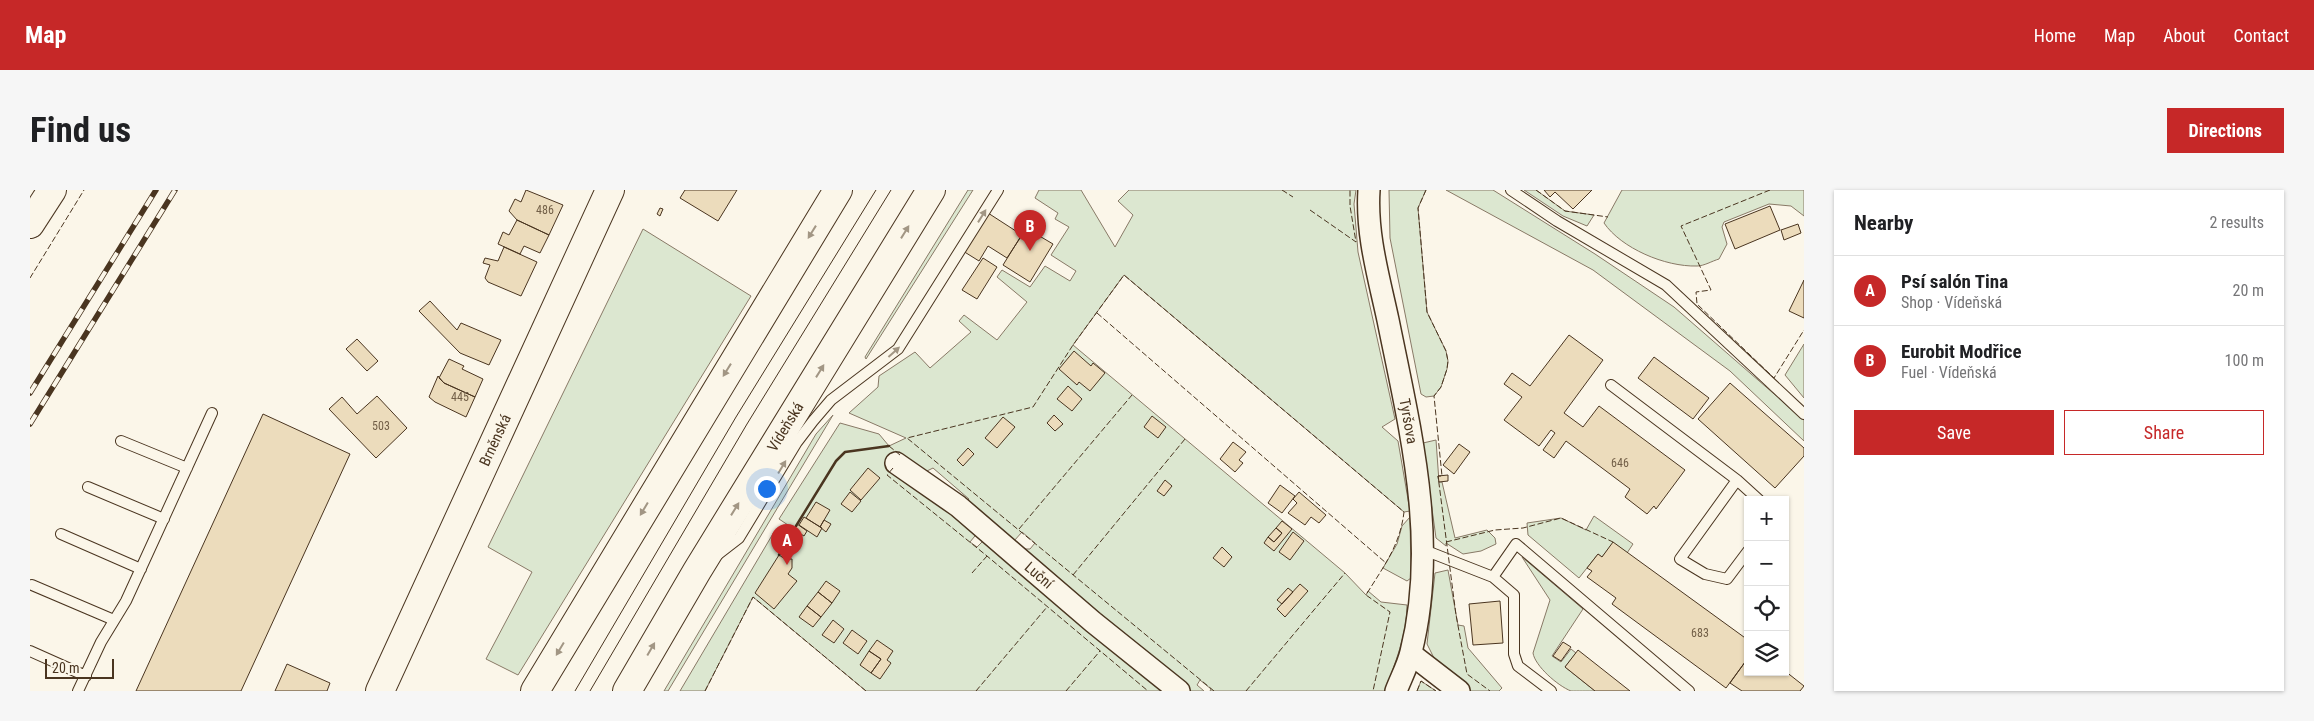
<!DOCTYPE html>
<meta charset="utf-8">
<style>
:root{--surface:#fff;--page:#f6f6f6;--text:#202124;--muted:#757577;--line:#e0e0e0;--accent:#c62828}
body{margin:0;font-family:"Roboto Condensed",sans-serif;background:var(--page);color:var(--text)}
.controls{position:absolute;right:15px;bottom:15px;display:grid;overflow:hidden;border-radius:0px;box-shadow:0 1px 4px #0004}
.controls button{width:45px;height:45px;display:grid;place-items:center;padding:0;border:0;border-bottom:1px solid var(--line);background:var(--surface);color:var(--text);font:25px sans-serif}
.scale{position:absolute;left:15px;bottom:12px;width:69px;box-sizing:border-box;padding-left:5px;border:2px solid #4a3520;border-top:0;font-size:14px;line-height:18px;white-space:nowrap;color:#4a3520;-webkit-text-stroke:4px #fbf6e9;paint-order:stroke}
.you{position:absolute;left:736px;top:298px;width:18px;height:18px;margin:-12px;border:4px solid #fff;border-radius:50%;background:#1a73e8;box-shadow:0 0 0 8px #1a73e833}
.badge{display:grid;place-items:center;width:32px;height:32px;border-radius:50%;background:var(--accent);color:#fff;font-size:16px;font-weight:700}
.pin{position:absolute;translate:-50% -41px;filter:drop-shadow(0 1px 2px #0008)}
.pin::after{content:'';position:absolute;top:26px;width:18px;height:15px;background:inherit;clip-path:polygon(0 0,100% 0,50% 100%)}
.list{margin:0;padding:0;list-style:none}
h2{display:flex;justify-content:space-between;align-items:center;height:65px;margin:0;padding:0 20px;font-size:21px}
h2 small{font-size:16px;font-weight:400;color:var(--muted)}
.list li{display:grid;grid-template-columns:32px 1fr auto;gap:15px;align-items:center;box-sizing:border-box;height:70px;padding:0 20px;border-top:1px solid var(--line)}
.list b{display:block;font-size:19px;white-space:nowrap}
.list p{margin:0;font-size:16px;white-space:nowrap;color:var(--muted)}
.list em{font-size:16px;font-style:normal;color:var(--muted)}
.actions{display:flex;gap:10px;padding:15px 20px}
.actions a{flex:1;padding:11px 0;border:1px solid var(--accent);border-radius:0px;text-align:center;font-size:18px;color:var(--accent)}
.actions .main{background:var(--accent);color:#fff}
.icon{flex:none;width:28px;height:28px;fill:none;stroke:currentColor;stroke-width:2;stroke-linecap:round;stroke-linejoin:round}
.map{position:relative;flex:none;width:1774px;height:501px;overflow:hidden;border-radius:0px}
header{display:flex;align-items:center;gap:30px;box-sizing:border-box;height:70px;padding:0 25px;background:var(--accent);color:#fff}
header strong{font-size:24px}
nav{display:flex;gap:28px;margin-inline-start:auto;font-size:18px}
.intro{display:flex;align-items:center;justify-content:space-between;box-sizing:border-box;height:120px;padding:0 30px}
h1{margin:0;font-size:35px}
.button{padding:12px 22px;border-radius:0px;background:var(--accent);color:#fff;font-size:18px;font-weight:700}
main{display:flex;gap:30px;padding:0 30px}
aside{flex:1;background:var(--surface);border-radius:0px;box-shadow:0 1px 4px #0004}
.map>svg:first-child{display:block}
.green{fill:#dce7d0;stroke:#887966;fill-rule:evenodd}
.building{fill:#ecdcbc;stroke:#4a3520}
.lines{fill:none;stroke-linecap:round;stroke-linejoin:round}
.lane-casing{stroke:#4a3520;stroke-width:12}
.street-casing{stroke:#4a3520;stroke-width:24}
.secondary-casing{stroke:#4a3520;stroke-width:30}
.highway-casing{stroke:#4a3520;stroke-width:30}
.lane{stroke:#fbf6e9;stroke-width:10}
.street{stroke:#fbf6e9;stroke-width:21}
.secondary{stroke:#fbf6e9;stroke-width:28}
.highway{stroke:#fbf6e9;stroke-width:28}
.tram{stroke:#4a3520;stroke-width:1}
.rail-casing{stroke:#4a3520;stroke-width:5.5}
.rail{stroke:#fbf6e9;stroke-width:4;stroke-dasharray:11;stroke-linecap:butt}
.fence{stroke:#4a3520;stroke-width:1;stroke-dasharray:6 2.5;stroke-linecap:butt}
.wall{stroke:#4a3520;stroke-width:2.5}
.oneway{fill:#a29684}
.labels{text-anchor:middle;stroke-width:4;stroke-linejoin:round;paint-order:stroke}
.number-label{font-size:12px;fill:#725f47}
.street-label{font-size:15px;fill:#4a3520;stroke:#fbf6e9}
</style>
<header>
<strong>Map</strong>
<nav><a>Home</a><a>Map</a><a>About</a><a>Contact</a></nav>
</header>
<div class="intro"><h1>Find us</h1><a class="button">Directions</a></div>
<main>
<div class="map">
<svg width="1774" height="501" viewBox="0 0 1774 501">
<rect width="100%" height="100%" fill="#fbf6e9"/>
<path class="green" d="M938 0H943L836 169 835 167Z
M1009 0H1051L1085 57 1103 25 1088 11 1099 0H1326L1324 14 1328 62 1365 229 1352 237 1368 251 1380 321 1374 322 1094 85 1043 155 1315 383 1336 405 1338 401 1351 412 1377 415C1377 445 1365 473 1355 501H1180L1181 499 1170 490 1167 495 1174 501H1159L935 314 939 309 903 278 893 283 949 341 940 352 947 357 956 348 1143 501H836L723 407 675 501H650L744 342 748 344 751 340 760 345 764 339 749 329 810 233 849 244 859 256 876 248 819 223 848 197 849 186 885 162 900 178 941 142 929 131 934 125 967 150 997 112 967 87 972 80 1000 97 1015 76 1040 91 1046 81 1021 65 1039 37 1025 29 1028 23 1005 8ZM992 342 1005 353 1000 359H993L984 351Z
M1359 0H1396L1388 18 1397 122 1416 161 1418 171 1417 179 1411 197 1404 206 1396 207 1391 204 1360 48Z
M1416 0H1463L1565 64 1644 117 1774 230V251L1700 181 1563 80Z
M1494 0H1506L1535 21 1564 25 1557 36 1533 26Z
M1592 0H1774V26L1761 16 1739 14 1694 32 1692 37 1697 54 1689 69C1682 71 1674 76 1667 76 1635 77 1591 58 1574 33Z
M613 39 721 106 488 485 456 469 502 382 458 357Z
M1774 154V208L1755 185Z
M803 225 638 501H634L786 244Z
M1406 250 1409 292H1412L1425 348 1457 340 1465 348 1466 354 1451 361 1433 364 1416 353V356L1406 348 1393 253Z
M1564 326 1603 354 1597 363 1583 353 1572 367 1568 364 1549 388 1498 345 1497 333 1531 328 1556 340Z
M1380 327 1381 388 1377 391 1353 378 1367 354 1372 336Z
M1492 367 1553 419 1522 466 1531 472 1541 459 1546 463 1535 477 1565 501C1558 501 1547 501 1541 501 1528 496 1505 476 1503 463L1520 410Z
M1418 380 1428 435 1434 436 1438 458 1472 498 1469 501H1440L1405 470 1397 454 1405 383Z
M1391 491 1406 501H1387Z"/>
<path class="building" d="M496 0 533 15 519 45 487 30 479 21 485 9 491 12Z
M655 0H707L688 31 650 8Z
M1514 0H1562L1543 19 1525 2 1520 7Z
M1740 16 1750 40 1705 59 1695 34Z
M630 18 633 19 630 26 627 24Z
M958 23 992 45 977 68 958 56 949 71 933 61Z
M487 30 519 45 510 63 494 56 490 64 468 54 473 42 479 45Z
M1768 34 1771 43 1754 50 1751 40Z
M996 38 1023 54 1000 92 973 75Z
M474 57 507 72 491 106 458 92 455 88 460 75 453 73 455 68 468 71Z
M953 68 967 77 947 109 932 100Z
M1774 90V128L1759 121Z
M400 111 427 140 431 133 471 150 459 175 430 163 389 121Z
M1539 145 1573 170 1534 223 1553 237 1569 216 1655 280 1626 319 1624 316 1617 324 1595 307 1600 299 1536 251 1524 268 1513 260 1525 243 1521 240 1509 256 1474 230 1492 207 1474 194 1482 183 1500 196Z
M327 149 348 171 337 181 316 159Z
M1044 161 1061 176 1063 173 1075 183 1060 201 1049 192 1047 195 1029 179Z
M1624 167 1679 208 1663 229 1608 188Z
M419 169 434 176 432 179 453 189 445 207 414 193 409 188Z
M408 186 414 193 445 207 436 227 405 212 399 207Z
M1700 193 1774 258V266L1745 298 1668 229Z
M1038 196 1052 209 1042 221 1027 209Z
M347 206 377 238 346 268 299 219 312 207 327 224Z
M233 224 320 264 211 501H106Z
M1024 225 1033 234 1025 241 1017 233Z
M1122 226 1136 237 1128 248 1114 237Z
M973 227 985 237 967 258 955 248Z
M1203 252 1216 262 1209 270 1213 273 1205 282 1190 269Z
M1429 254 1440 262 1424 284 1413 275Z
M938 258 944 264 933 276 927 270Z
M838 278 850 288 831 310 820 300Z
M1418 285V291L1409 292 1408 286Z
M1135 290 1142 296 1134 306 1127 301Z
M1250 295 1265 306 1252 323 1238 313Z
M820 302 831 311 822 322 811 314Z
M1269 302 1296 325 1289 333 1281 327 1275 335 1258 323 1267 313 1263 309Z
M786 312 800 320 790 337 776 328Z
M774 327 792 338 787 347 769 335Z
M794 330 801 334 796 342 790 337Z
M1252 331 1262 339 1244 361 1234 353 1238 347 1244 352 1252 343 1246 338Z
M767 334 777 341 774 346 764 340Z
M1246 338 1252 343 1244 352 1238 347Z
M1263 342 1274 351 1260 370 1249 362Z
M1583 352 1718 450V468L1696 498 1582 414 1586 408 1557 387 1562 381 1557 378 1568 364 1572 367Z
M1192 357 1202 367 1194 377 1183 368Z
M749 365 755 369H762V378L758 384 767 391 744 419 725 403Z
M796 391 810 401 802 413 788 402Z
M1270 394 1278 401 1255 427 1247 419Z
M1258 398 1263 402 1252 414 1247 410Z
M788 402 802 413 791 427 777 416Z
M1470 411 1473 453 1443 455 1439 414Z
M777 416 791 427 783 437 769 427Z
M803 430 814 439 804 453 792 445Z
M822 440 837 451 828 464 813 453Z
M847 450 863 461 857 470 861 473 850 489 841 483 851 469 839 461Z
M1533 452 1541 457 1531 471 1523 466Z
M1548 460 1600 501H1565L1535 477Z
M839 461 851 469 841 483 830 475Z
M1718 468V482L1755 481 1774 496 1770 501H1712L1700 493Z
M257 474 300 493 297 501H245Z"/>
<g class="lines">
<defs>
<path id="lane" d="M1481 0 1527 31 1636 95 1774 224
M1581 195 1707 290 1729 310
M91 251 157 278
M1707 290 1650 369 1675 384 1697 389 1718 361
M58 297 134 329
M31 344 111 379
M1394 360 1463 387
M687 365 709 348 767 252 783 231 801 210 868 159 968 0
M2 395 84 430
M0 461 56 486
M48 501 71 452 96 411 182 223
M1521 501 1488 476 1484 464V405L1463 387 1486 354 1659 501"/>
<g id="street">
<path id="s1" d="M1339 0C1336 44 1349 88 1358 130 1380 239 1409 352 1381 462 1378 475 1371 488 1366 501"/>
<path id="s2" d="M866 273 928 316 1063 432 1149 501"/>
<path d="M1381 464 1429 501"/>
</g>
<g id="secondary">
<path d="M0 34 22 0"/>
<path id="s3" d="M350 501 580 0"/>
</g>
<g id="highway">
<path d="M505 501 808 0"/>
<path id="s4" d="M597 501 667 381 901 0"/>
</g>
</defs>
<use href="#lane" class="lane-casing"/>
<use href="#street" class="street-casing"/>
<use href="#secondary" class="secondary-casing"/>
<use href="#highway" class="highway-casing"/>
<use href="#lane" class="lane"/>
<use href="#street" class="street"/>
<use href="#secondary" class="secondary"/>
<use href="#highway" class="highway"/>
<path class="tram" d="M545 501 706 227 846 0
M560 501 717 234 861 0"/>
<defs>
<path id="rail" d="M0 203 126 0
M0 234 145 0"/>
</defs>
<use href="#rail" class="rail-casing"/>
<use href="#rail" class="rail"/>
<path class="fence" d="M1252 0 1263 7
M1396 0 1388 18 1397 122 1416 161 1418 171 1417 179 1411 197 1404 206 1412 286H1408L1426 425 1437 484 1460 501
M1506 0 1535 21 1578 27
M1740 0 1651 36 1681 100 1666 102 1667 114 1744 188 1774 140
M1280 20 1326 52 1320 16V0
M0 88 54 0
M1067 123 1356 373
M859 256 870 265
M863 278 857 285 957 366 1118 501
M989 339 1102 205
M1416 352 1465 340 1493 338 1531 328 1583 352
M942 383 957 366
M1043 385 1155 249
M675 501 723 407 836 501
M946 501 1017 417
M1036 501 1070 461
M1184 501 877 248 1003 217 1043 155 1094 85 1374 322C1370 356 1353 377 1336 405L1360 422 1343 501
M1216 501 1315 383
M1387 501 1391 491 1406 501"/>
<path class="wall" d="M766 336 806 271 815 262 859 256
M749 365 761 345 764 348 767 343 765 341"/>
</g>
<defs><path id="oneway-solid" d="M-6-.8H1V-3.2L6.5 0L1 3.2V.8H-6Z" transform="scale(1.25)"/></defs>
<g class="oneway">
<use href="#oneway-solid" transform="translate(952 26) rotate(-58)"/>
<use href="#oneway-solid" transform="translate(782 42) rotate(122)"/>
<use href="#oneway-solid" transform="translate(875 42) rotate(-58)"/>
<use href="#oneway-solid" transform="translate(864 162) rotate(-42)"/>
<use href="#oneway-solid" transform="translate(697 180) rotate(122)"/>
<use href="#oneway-solid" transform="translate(790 181) rotate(-58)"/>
<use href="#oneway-solid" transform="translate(752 277) rotate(-59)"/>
<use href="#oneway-solid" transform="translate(614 319) rotate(121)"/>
<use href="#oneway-solid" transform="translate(705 319) rotate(-58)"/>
<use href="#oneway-solid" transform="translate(530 459) rotate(121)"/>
<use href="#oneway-solid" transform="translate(621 459) rotate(-60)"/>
</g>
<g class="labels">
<g class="number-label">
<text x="515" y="24">486</text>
<text x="430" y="211">445</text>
<text x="351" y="240">503</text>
<text x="1590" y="277">646</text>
<text x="1670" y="447">683</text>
</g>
<g class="street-label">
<text dy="5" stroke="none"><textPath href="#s1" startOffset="235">Tyršova</textPath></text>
<text dy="5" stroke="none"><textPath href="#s4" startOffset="308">Vídeňská</textPath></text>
<text dy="5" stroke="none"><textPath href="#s3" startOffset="276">Brněnská</textPath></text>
<text dy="5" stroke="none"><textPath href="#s2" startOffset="182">Luční</textPath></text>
</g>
</g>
</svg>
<div class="controls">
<button>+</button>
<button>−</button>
<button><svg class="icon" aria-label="locate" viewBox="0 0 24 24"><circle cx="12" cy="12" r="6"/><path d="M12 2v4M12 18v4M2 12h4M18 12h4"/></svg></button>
<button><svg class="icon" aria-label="layers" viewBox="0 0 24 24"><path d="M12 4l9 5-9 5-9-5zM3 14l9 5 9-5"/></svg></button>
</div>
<div class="scale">20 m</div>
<div class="you"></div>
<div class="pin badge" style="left:757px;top:375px">A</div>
<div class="pin badge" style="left:1000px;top:61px">B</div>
</div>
<aside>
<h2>Nearby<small>2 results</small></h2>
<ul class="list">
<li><span class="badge">A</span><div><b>Psí salón Tina</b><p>Shop · Vídeňská</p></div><em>20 m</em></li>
<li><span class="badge">B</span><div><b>Eurobit Modřice</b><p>Fuel · Vídeňská</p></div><em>100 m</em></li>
</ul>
<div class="actions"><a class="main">Save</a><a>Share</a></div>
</aside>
</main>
